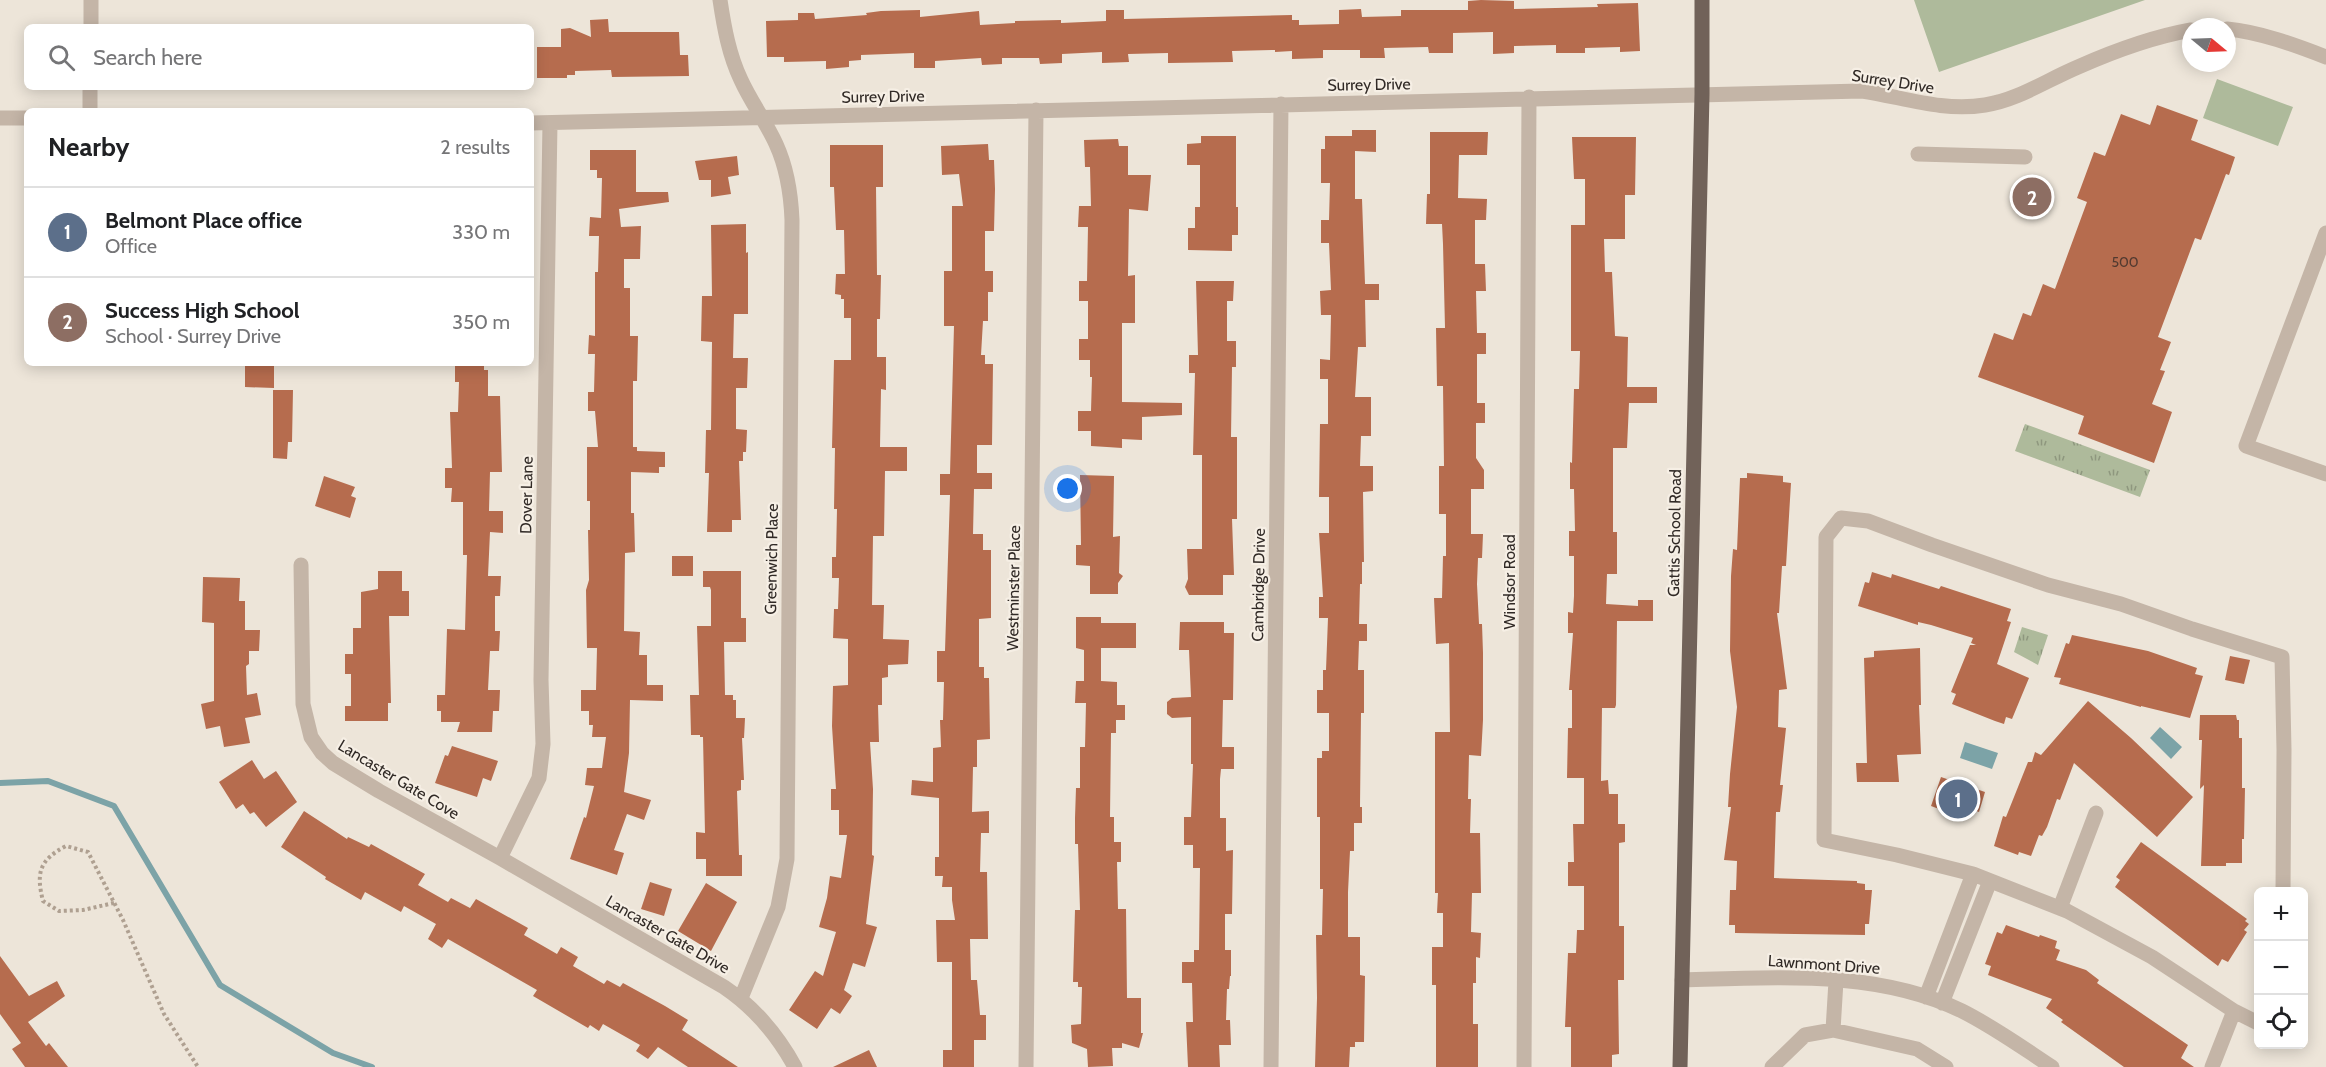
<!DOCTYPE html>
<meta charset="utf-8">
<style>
:root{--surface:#fff;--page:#f2f2f2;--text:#202124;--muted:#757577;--line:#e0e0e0;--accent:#d93025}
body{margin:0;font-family:Cabin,sans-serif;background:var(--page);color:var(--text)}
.controls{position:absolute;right:18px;bottom:18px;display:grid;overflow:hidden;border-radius:9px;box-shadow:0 3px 15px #0003}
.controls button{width:54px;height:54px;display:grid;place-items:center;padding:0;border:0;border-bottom:2px solid var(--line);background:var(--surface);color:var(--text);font:30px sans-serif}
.compass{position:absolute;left:2182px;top:18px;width:54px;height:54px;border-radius:50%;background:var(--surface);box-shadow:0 3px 15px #0003;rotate:109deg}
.you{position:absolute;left:1068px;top:489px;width:21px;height:21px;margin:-15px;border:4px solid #fff;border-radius:50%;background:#1a73e8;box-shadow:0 0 0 9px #1a73e833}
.badge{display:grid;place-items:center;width:39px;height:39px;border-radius:50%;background:var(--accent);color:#fff;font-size:20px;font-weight:700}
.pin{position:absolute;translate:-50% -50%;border:3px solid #fff;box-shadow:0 2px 6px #0006}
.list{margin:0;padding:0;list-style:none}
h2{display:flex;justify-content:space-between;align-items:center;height:78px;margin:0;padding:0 24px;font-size:26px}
h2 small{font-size:20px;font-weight:400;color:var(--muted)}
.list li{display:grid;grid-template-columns:39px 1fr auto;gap:18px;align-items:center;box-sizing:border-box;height:90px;padding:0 24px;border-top:2px solid var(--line)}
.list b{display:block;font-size:22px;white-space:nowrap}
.list p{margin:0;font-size:20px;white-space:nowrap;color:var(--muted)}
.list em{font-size:20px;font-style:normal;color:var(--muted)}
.icon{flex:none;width:33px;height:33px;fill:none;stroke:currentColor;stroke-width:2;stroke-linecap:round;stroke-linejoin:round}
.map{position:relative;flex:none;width:2326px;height:1067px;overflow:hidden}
.search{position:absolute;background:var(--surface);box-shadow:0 3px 15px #0003;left:24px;top:24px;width:510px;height:66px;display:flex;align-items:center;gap:15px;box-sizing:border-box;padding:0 21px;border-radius:9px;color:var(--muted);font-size:22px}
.panel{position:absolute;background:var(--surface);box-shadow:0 3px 15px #0003;left:24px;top:108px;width:510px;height:258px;border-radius:9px}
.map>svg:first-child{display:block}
.park{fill:url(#park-tufts)}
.pitch{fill:#aeba9b}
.water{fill:#7ca3a7}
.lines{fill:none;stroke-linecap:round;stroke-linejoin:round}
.stream{stroke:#7ca3a7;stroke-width:6}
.building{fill:#b66c4e}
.path{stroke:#afa091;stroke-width:4;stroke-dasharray:3 3;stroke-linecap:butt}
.minor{stroke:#c4b5a7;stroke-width:15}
.major{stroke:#716259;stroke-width:15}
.labels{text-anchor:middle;stroke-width:4.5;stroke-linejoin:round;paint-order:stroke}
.number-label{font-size:14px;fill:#523a30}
.street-label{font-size:16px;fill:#312a26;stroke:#f6efe5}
</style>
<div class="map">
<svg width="2326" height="1067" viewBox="0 0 2326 1067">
<defs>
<pattern id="park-tufts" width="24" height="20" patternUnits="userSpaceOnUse" patternTransform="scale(1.5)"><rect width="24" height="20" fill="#aeba9b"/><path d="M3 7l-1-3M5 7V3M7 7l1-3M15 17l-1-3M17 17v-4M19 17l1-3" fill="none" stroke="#8e977e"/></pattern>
</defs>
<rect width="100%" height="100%" fill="#ede5d9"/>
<path class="park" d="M2025 424 2150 470 2140 497 2015 451Z
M2022 627 2048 635 2038 665 2014 652Z"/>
<path class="pitch" d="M1914 0H2145L1939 72Z
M2217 79 2293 107 2278 146 2203 118Z"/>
<path class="water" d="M2160 727 2182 747 2171 759 2150 738Z
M1965 742 1998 753 1992 769 1960 758Z"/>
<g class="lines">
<path class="stream" d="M0 783 48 781 114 806 220 985 333 1053 372 1067"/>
</g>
<path class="building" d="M1481 0 1514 1V9L1598 7 1597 4 1638 3 1640 51 1620 52V47L1585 48V53H1556V45L1514 46V53L1493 54V32L1453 33V53H1429L1428 47 1384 48 1385 58H1360V50H1323V58L1292 59V51L1275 52V50L1232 51 1233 62 1168 63V53L1128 54 1129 62 1102 63V52L1062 54V63L1040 64 1039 58H1002V64L982 65 981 58 935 61V68H914V53L861 55V60L849 61V67L826 69V61L784 62V57H767L766 21 798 20V13H814L815 19 867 15 866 13 881 11 920 10V17L979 11 980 25 1015 23V21L1061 20V23L1106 21V10H1124V19L1292 15V20H1299V25L1339 24V10L1361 9 1362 17 1401 16V10H1468V1Z
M608 19 609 32H679L680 55H688L689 76 612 77 611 70 575 71V75H567V78H537V47H561V29L570 28 591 37 590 20Z
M2157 105 2198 120 2191 140 2235 157 2229 175 2226 174 2201 240 2195 238 2158 337 2171 342 2160 370 2165 371 2152 404 2172 412 2154 463 2078 434 2084 416 1978 377 1994 333 2013 340 2023 313 2031 316 2043 284 2055 289 2087 202 2077 198 2094 152 2105 156 2121 114 2150 125Z
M1352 130H1376V152L1355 151V199H1362L1365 284H1379V300H1365L1366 347H1358L1355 397H1371V436H1361L1360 466H1373V491L1363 492 1364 562H1362V584H1360L1359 624H1367V641H1359L1358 670H1364V713H1361L1360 807H1362V823H1354V851H1350L1348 892V937H1360V975L1365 976 1364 1042H1355V1047H1350L1349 1067H1315L1317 998 1316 935H1322L1323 889H1320V817H1317V758H1322V751H1329V713H1317V690H1323V670H1326L1328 618H1319V597H1323L1319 533H1329V497H1319L1320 424H1328V379H1320V359L1330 360 1331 315H1321L1320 291 1331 290 1329 243H1321V220H1329L1330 183H1321V149H1325V136H1352Z
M1430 132H1488L1487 155H1459L1458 198 1487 199 1486 220H1475V264H1485L1486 291H1476L1477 333H1486V354H1477V403H1485V423H1476V458L1484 470V489H1471V534H1483L1482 558H1478L1477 584 1479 624H1482L1483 653V720L1481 756 1469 755 1468 799H1471L1470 833H1480L1481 893H1472L1471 932 1481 933 1480 958 1476 957V983H1473V1024H1478V1067H1436V985H1432V947H1443V913H1437L1438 893H1435V732H1450L1449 643 1436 644 1434 598H1442L1443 556H1446V514H1439V466H1444L1443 386H1437L1436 328H1445L1443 244 1442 224H1426L1427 194H1430Z
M1201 136H1236V207H1238V235H1232V251L1188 250V228H1195V207H1200V165H1187V144L1201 143Z
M1572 137H1636L1635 195H1625V239H1604L1605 272H1612L1615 336 1628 337 1627 387H1657V403H1629L1627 448H1613V532H1617V574H1607L1606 604 1638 606V600H1653V621H1617L1616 705 1615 708H1602L1601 781 1608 780 1609 794H1618V824H1625V842L1619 843V926H1624V980H1618L1619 1054 1612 1055V1067H1571V1027H1565L1568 953H1576L1577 930H1584V886H1568V862H1574L1573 824H1584V778H1567L1568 728H1572V690H1569L1573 633H1568V612L1573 613 1574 596V556H1569V531H1575L1574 489H1570V462L1572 463 1574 389H1579L1580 351H1571V225H1585V179H1574Z
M1118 139 1119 146H1128V175H1151L1148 211 1129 209 1128 276 1135 275V323H1122V402L1182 403V415L1142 417V440L1122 439V448L1107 447 1091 446V431H1078V411H1091L1092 377H1090V360H1079V339H1088V301H1079V281H1087L1088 227H1078L1079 206H1091L1090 167H1085L1084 140Z
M988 144 989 160H994L995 189 994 231H985V271H993V292H988V321H983L981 355H985V364H993L992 445H977V473H992V489H974L973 534H983V550H991V618L979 619V667H984V678H989L990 739 977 740V767H973L972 812 989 811V833H981L980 872H987L988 939H970L971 980H977L980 1015H986V1040H974V1067H943V1050H952V962H937L936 920H955L952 900V887H942L943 876H935V857H939V798L911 795 912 780 933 782V748L941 747 940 720H943L944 682H937V651H945L950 495H940V474H950L954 326H944V271H952V206H963L959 174 942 175 941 146Z
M830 145H883V187H876L877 275H881L880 319H877V357H886V390L881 389 880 447H907V471H885L884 536H873L872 605H884L883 639 909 640 908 664 888 665V677L882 678V705H878L879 742H870L873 789 872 855 874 856 866 924 877 927 865 967 853 963 844 990 852 996 840 1014 831 1008 817 1029 789 1010 815 971 823 976 836 932 819 927 827 898 830 876 841 878 847 835H839V810H831V789H836L832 726 833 686 848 685V639L833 638 834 609H838L839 578H832V557H836L837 509H834L835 448H832L834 360H851V318H844V299H841V295L835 294 836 274H845L844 230H836L834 187H830Z
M590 150H636V192H668L669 202 619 209 621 227 641 226 640 259H624V288H630V336H638L637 381H633V447H637V451L665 452V467H659V473L631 472V513H634L635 552 625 553 624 631 640 632 639 655H647V685H663V701L630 700 629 753 624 792 651 800 644 820 627 814 614 850 624 853 617 875 570 859 584 817 586 818 594 786 585 785 587 768H602L606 737H592L593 725H589V711H581V690H596L597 648H587L586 590 589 580 588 530H590V501H587V447H598L595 411H588V392H594L595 354H588L589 335 595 336V272H598L599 236H589L590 217 601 218 602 178H597V170H590Z
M737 156 739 175 728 177 731 194 711 197V180H699L695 161Z
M746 224V253L748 252V314H734L733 358H748L747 388H736V429L747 430 746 452H743V461H739L741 520H732V532H707L709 473H705L706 430H711L712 342 701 341 702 296H712L711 225Z
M1196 281H1234L1233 301H1227V341H1236V367H1232L1231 437H1237V519H1232L1234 575H1223V595H1189L1185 587 1188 579 1187 549H1202V455H1193L1195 373H1189V355H1198Z
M245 363H274V388L245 387Z
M455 363H484V370H488V396H500L502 472H490L489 511H503V533L490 532 488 576H501L500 596H495V631H500L499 651H490L488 690H500L499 711H493L492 732H457L460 722H441V711H437V695H445L447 629 465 630 467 555H463V502H451L452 488H445V468H452L450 412H458L459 382H455Z
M273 390H293L292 442H288L287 459 273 458Z
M1747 473 1783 476V482L1791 483 1786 566H1782L1779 613H1777L1787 689 1779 690 1778 727 1786 728 1780 785H1783L1780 812H1776L1774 878 1857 881V883L1865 884V890H1872L1869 924H1865V935L1735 933V925H1729L1730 890H1736L1737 861 1724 860 1731 807H1728L1730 774 1737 707 1730 651 1731 576 1733 549 1737 550 1740 478H1747Z
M1080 475 1114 476 1113 537 1120 536 1119 573 1123 576 1118 583V594H1090V566L1076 565V545H1081Z
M324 476 355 487 351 496 356 498 350 518 315 506Z
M672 556H693V576H672Z
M378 571H402V591H409V616H389L391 703H388V721H345V706H351V674H345V654H353V628H361V592L378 589Z
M703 571H741V618H746V642H724L725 695H733V700H736V718H745L744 738H742L744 780H741V790L737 791 739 855H742V876H706V859H696V832L705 833 703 737H700V735H691L690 695H699L697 626H711V590L710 587H703Z
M1872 572 1891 578 1892 574 1939 589 1941 586 2011 609 2007 621 2011 622 1997 664 2029 678 2012 719 2006 717 2004 724 1995 721 1952 704 1956 694 1951 692 1970 645H1976L1971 643 1973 638 1931 625 1918 622V625L1858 606 1865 582 1869 583Z
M203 577 240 578 239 601H245V630H260L259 651H249V664L246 666 247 695 257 693 261 715 245 718 250 743 224 747 220 726 206 729 201 704 214 701V623L202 622Z
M1076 617H1101V623H1136V648H1101V681L1117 682V705H1125V720H1116V733H1111L1110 817H1114V842H1121V862H1117L1118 909H1126L1127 998H1141V1033H1143L1139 1048 1122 1043V1048H1112L1113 1066 1088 1067 1087 1049 1072 1043 1071 1025 1081 1024 1082 987H1078V982H1073L1075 910H1080L1078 844H1075V818L1076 788H1080V747H1085L1086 703H1075L1076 681H1084V650L1076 648Z
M1180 622H1224V633H1234L1233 700H1223L1222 747H1234V769H1221L1220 779V818H1226V851L1233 850 1232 914H1225V950H1231V976H1230L1229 989H1227L1226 1020H1230L1231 1045H1219L1220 1067H1188L1186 1022H1193L1192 983H1182V962H1194V950H1199L1200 868H1193V845H1184V817H1191L1193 764H1191V717L1172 718 1167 714V702L1172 698 1191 697 1189 650H1179Z
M2072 635 2148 651 2197 668 2195 674 2203 676 2190 718 2141 706V707L2059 684 2061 678 2054 677 2066 643 2069 644Z
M1920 648 1921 705H1919L1921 754 1897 755 1899 782H1857L1856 763H1867L1864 658 1874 657V651Z
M2230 656 2250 660 2244 684 2225 680Z
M2088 701 2131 738 2193 797 2157 837 2074 763 2060 800 2057 799 2047 827 2042 836 2039 835 2031 856 2019 852 2018 855 1994 846 2003 816 2006 817 2028 762H2032L2035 752 2041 755Z
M2200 715H2236L2237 720H2239V738H2242V788H2245L2244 839H2242V863H2226V866H2201L2204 785 2200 789 2202 740H2199Z
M452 746 498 761 491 781 483 778 477 797 435 783 445 755 448 756Z
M252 760 264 779 276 771 297 802 266 827 254 812 250 814 243 804 236 809 219 782Z
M1941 777 1985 792 1979 812 1971 809 1966 819 1931 806Z
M304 811 347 839 348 837 369 847 371 844 425 874 418 885 448 902 451 898 470 908 476 899 528 928 524 935 557 954 561 947 578 957 573 966 604 984 607 980 620 987 623 983 665 1006 688 1020 682 1030 738 1067H688L658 1047 648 1059 636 1051 640 1045 603 1024 599 1031 590 1025 588 1028 533 996 537 990 448 939 442 948 428 939 436 924 404 906 401 912 365 892 361 900 325 879 326 877 281 847Z
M2141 842 2247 919 2245 921 2249 924 2244 930 2247 932 2228 962 2222 959 2218 966 2115 887 2120 880 2116 877Z
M650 882 672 889 664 916 641 909Z
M706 883 737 902 711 951 678 931Z
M2006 925 2039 937 2040 935 2057 941 2055 948 2060 950 2056 960 2086 970 2099 980 2097 983 2188 1045 2181 1058 2194 1067H2124L2061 1022 2063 1020 2046 1008 2052 999 1988 975 1991 966 1985 964 1997 932 2002 934Z
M0 956 29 996 57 981 65 996 28 1022 46 1046 49 1043 68 1067H25L12 1049 21 1043 0 1014Z
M869 1050 877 1067H833Z"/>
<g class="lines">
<path class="path" d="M114 903 83 910 59 911 43 901C36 873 39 860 66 846L88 852 123 920 164 1014 198 1067"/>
<path class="minor" d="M720 0C724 27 729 55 741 80 751 102 766 122 776 144 787 168 791 195 792 220L787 859 778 907 741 998
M91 27V0
M2227 29C2260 32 2295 45 2326 57
M90 111V87
M0 118H27
M531 123 1862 91C1903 97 1942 112 1985 105 2018 100 2047 80 2078 67 2114 51 2152 37 2191 30
M1918 154 2025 157
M2326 233 2246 446 2326 474
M301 565 303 704 311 737 322 753 333 763 379 791 500 858 724 987C755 1008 777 1034 795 1067
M500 858 539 778 543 744 541 680 550 123
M2060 908 2096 813
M1682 980C1775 978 1876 969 1962 1011 1994 1027 2023 1048 2052 1067
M1926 997 1973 874
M1942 1003 1990 881
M2234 1011 2152 957 2067 911 1973 874 1897 855 1824 840 1826 537 1841 518 1868 521 1932 545 2048 585 2121 604 2192 629 2282 657 2284 750 2283 892
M1833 1030 1836 981
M1026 1067 1036 110
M1271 1067 1281 104
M1524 1067 1529 97
M1772 1067 1805 1035 1833 1030 1917 1049 1946 1067
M2212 1067 2234 1011 2258 1023"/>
<path class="major" d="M1680 1067 1702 94V0"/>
</g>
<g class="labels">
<g class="number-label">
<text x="2125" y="267">500</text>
</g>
<g class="street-label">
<text transform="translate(1893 81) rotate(9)" y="6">Surrey Drive</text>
<text transform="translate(1369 84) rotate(-1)" y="6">Surrey Drive</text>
<text transform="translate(883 96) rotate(-1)" y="6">Surrey Drive</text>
<text transform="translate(526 495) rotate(-89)" y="6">Dover Lane</text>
<text transform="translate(1674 533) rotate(-89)" y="6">Gattis School Road</text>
<text transform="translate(771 559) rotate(-89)" y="6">Greenwich Place</text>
<text transform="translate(1509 582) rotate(-90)" y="6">Windsor Road</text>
<text transform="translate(1258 585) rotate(-89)" y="6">Cambridge Drive</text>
<text transform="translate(1013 588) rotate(-89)" y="6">Westminster Place</text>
<text transform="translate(399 779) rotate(31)" y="6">Lancaster Gate Cove</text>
<text transform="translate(668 934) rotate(30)" y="6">Lancaster Gate Drive</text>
<text transform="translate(1824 964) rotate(4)" y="6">Lawnmont Drive</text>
</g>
</g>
</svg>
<div class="controls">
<button>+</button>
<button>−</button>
<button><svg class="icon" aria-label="locate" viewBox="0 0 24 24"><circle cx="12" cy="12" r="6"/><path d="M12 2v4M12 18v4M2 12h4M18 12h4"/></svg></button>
</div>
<svg class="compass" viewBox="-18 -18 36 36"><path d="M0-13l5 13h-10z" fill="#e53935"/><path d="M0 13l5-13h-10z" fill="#757577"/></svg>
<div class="you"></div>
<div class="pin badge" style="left:1958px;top:799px;background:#5c6f8a">1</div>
<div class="pin badge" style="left:2032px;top:197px;background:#8d6e63">2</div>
<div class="search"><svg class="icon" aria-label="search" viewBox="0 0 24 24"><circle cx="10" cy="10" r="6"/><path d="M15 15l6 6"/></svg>Search here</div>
<section class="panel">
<h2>Nearby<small>2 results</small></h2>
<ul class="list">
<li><span class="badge" style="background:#5c6f8a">1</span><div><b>Belmont Place office</b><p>Office</p></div><em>330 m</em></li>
<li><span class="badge" style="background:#8d6e63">2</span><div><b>Success High School</b><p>School · Surrey Drive</p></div><em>350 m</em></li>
</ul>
</section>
</div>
